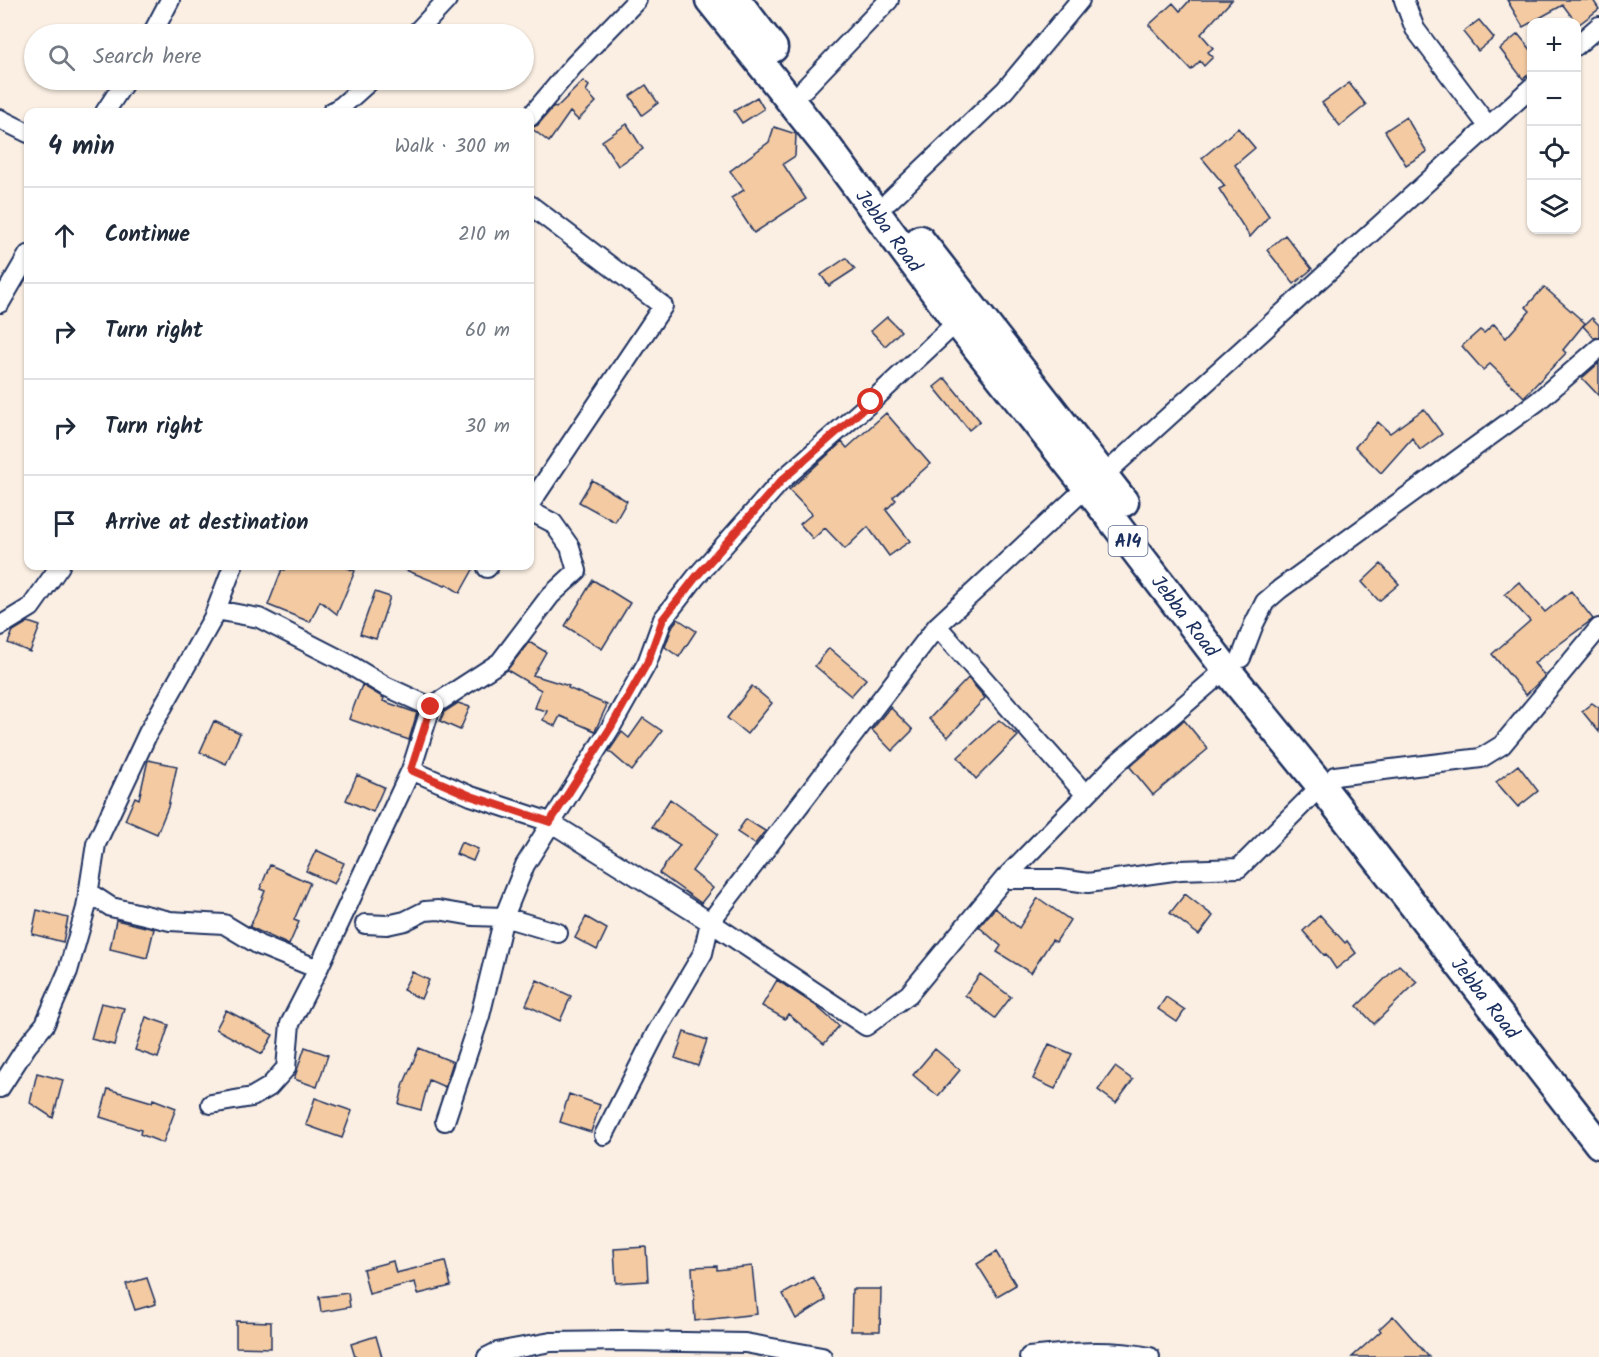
<!DOCTYPE html>
<meta charset="utf-8">
<style>
:root{--surface:#fff;--page:#f6f6f7;--text:#1f2937;--muted:#747a83;--line:#e0e1e3}
body{margin:0;font-family:Kalam,sans-serif;background:var(--page);color:var(--text)}
.controls{position:absolute;right:18px;top:18px;display:grid;overflow:hidden;border-radius:12px;box-shadow:0 2px 4px #0004}
.controls button{width:54px;height:54px;display:grid;place-items:center;padding:0;border:0;border-bottom:2px solid var(--line);background:var(--surface);color:var(--text);font:30px sans-serif}
.stop{position:absolute;width:18px;height:18px;margin:-14px;border:4px solid #d93025;border-radius:50%;background:#fff}
.stop.end{background:#d93025;border-color:#fff;box-shadow:0 2px 6px #0008}
.list{margin:0;padding:0;list-style:none}
h2{display:flex;justify-content:space-between;align-items:center;height:78px;margin:0;padding:0 24px;font-size:26px}
h2 small{font-size:20px;font-weight:400;color:var(--muted)}
.list li{display:grid;grid-template-columns:39px 1fr auto;gap:18px;align-items:center;box-sizing:border-box;height:96px;padding:0 24px;border-top:2px solid var(--line)}
.list b{display:block;font-size:22px;white-space:nowrap}
.list em{font-size:20px;font-style:normal;color:var(--muted)}
.icon{flex:none;width:33px;height:33px;fill:none;stroke:currentColor;stroke-width:2;stroke-linecap:round;stroke-linejoin:round}
.map{position:relative;flex:none;width:1599px;height:1357px;overflow:hidden}
.search{position:absolute;background:var(--surface);box-shadow:0 2px 4px #0004;left:24px;top:24px;width:510px;height:66px;display:flex;align-items:center;gap:15px;box-sizing:border-box;padding:0 21px;border-radius:33px;color:var(--muted);font-size:22px}
.panel{position:absolute;background:var(--surface);box-shadow:0 2px 4px #0004;left:24px;top:108px;width:510px;height:462px;border-radius:12px}
.map>svg:first-child{display:block}
.building{fill:#f3caa2;stroke:#1b2f5e;stroke-width:1.5}
.lines{fill:none;stroke-linecap:round;stroke-linejoin:round}
.minor-casing{stroke:#1b2f5e;stroke-width:22}
.trunk-casing{stroke:#1b2f5e;stroke-width:33}
.minor{stroke:#fff;stroke-width:18}
.trunk{stroke:#fff;stroke-width:28}
.route{stroke:#d93025;stroke-width:8}
.labels{text-anchor:middle;stroke-width:6;stroke-linejoin:round;paint-order:stroke}
.shield{fill:#fff;stroke:#5f6d8e;stroke-width:1.5}
.shield-label{font-size:18px;font-weight:bold;fill:#1b2f5e}
.street-label{font-size:20px;fill:#1b2f5e;stroke:#fff}
</style>
<div class="map">
<svg width="1599" height="1357" viewBox="0 0 1599 1357">
<rect width="100%" height="100%" fill="#fbefe3"/>
<filter id="ink" filterUnits="userSpaceOnUse"><feTurbulence type="fractalNoise" baseFrequency=".0167" numOctaves="2"/><feDisplacementMap in="SourceGraphic" scale="12" xChannelSelector="R" yChannelSelector="G"/><feConvolveMatrix kernelMatrix="1 2 1 2 8 2 1 2 1" color-interpolation-filters="sRGB"/></filter>
<g filter="url(#ink)">
<path class="building" d="M1190 0H1232L1201 34 1213 48 1208 52 1213 57 1204 66 1200 61 1191 70 1149 25 1173 3 1180 11Z
M1507 0H1593L1599 9 1578 25 1563 5 1523 27Z
M1479 20 1494 38 1478 51 1463 32Z
M1518 34 1532 51V71L1523 79 1500 49Z
M583 81 589 86 586 91 596 102 578 120 570 112 549 142 531 128 538 125 554 106 556 108Z
M1349 83 1366 105 1340 126 1322 103Z
M646 85 658 103 642 115 630 96Z
M757 97 764 109 742 123 734 111Z
M1406 117 1427 152 1406 165 1385 131Z
M627 124 643 149 618 166 602 141Z
M774 127 796 134 795 156 783 164 806 199 754 233 731 198 744 190 730 171 769 142Z
M1238 128 1255 148 1235 165 1269 216 1250 237 1219 189 1225 186 1202 158Z
M1285 235 1312 269 1294 284 1267 250Z
M846 258 855 269 829 286 821 275Z
M1544 287 1585 323 1563 350 1566 353 1524 397 1490 364 1483 370 1462 346 1480 330 1484 333 1494 324 1506 338 1530 311 1526 307Z
M887 317 901 331 885 346 871 331Z
M1592 318 1599 325V337L1594 338 1583 326Z
M1599 363V396L1582 378Z
M945 378 980 421 969 430 934 387Z
M1424 409 1442 434 1420 450 1412 438 1381 473 1355 447 1378 422 1390 433Z
M886 413 930 464 893 497 896 500 886 510 910 541 889 556 868 527 845 549 825 528 813 539 800 524 812 514 789 490 842 442 847 448Z
M592 480 627 501 615 522 579 502Z
M1381 564 1399 584 1379 601 1362 582Z
M287 566H343L355 571 337 614 320 601 310 622 268 605 282 569 285 570Z
M396 566H475L460 593 446 584 445 586Z
M593 580 630 603 602 649 565 626Z
M1519 582 1545 612 1571 591 1593 619 1534 663 1545 676 1526 695 1492 654 1530 621 1505 594Z
M375 592 390 597 376 639 360 634Z
M678 619 696 631 679 657 665 647 673 625Z
M28 622 40 626 30 652 8 643 13 631Z
M529 642 546 652 533 675 569 686 568 688 607 705 595 731 560 716 555 726 543 720 547 711 535 708 541 690 507 670Z
M829 648 866 679 851 696 815 666Z
M968 678 985 698 948 737 929 719Z
M362 685 384 698 383 701 417 713 409 740 349 719Z
M752 686 772 703 747 734 727 718Z
M458 703 470 707 460 730 440 721 444 712Z
M1592 703 1599 708V732L1582 711Z
M890 707 913 730 892 751 872 730Z
M643 718 662 731 632 771 609 751 622 732 629 738Z
M999 720 1018 736 976 779 958 757Z
M1184 720 1208 749 1153 795 1130 767Z
M214 721 240 733 226 764 200 752Z
M148 760 177 766 168 807 157 834 125 820 135 797 139 799Z
M1518 765 1538 791 1518 807 1496 782Z
M357 775 384 787 373 812 346 800Z
M670 799 718 834 692 871 713 888 701 903 659 873 680 845 652 827Z
M746 819 765 831 755 844 737 832Z
M461 842 478 849 473 861 456 854Z
M316 850 344 863 334 884 306 871Z
M270 865 310 883 294 920 299 922 289 945 250 927 265 891 260 889Z
M1185 894 1213 916 1199 935 1170 913Z
M1038 898 1070 920 1056 942 1052 940 1031 973 997 952 1001 946 979 927 995 908 1019 928Z
M37 910 68 918 63 942 32 934Z
M1320 915 1345 943 1347 941 1356 953 1336 969 1326 954 1324 955 1303 931Z
M586 917 607 929 597 950 575 938Z
M116 920 154 929 147 958 110 949Z
M1399 965 1417 982 1374 1024 1357 1006Z
M412 972 429 980 421 999 403 990Z
M980 974 1011 997 995 1018 965 995Z
M537 980 571 996 560 1021 526 1005Z
M777 980 815 1005 839 1026 824 1044 788 1014 785 1019 762 1006Z
M1166 997 1185 1010 1177 1022 1158 1009Z
M101 1003 124 1008 114 1045 91 1039Z
M226 1010 273 1035 262 1054 216 1029Z
M146 1017 169 1025 158 1058 135 1050Z
M684 1032 707 1040 698 1066 675 1058Z
M1049 1044 1072 1054 1055 1089 1033 1079Z
M305 1047 328 1055 317 1087 294 1079Z
M419 1048 453 1062 445 1087 429 1080 421 1110 399 1104 404 1083Z
M935 1049 960 1070 938 1096 913 1075Z
M1115 1067 1133 1080 1116 1103 1098 1090Z
M37 1073 63 1080 53 1118 30 1103Z
M108 1089 152 1102 153 1099 176 1108 163 1143 140 1134 141 1130 100 1117Z
M569 1094 600 1105 591 1132 560 1122Z
M315 1098 352 1111 342 1138 306 1125Z
M646 1247 648 1281 616 1283 614 1249Z
M996 1252 1016 1285 997 1296 977 1264Z
M393 1261 396 1273 445 1261 451 1286 418 1294 415 1282 369 1294 363 1269Z
M717 1266V1270L752 1266 757 1314 695 1321 692 1267Z
M813 1277 826 1300 796 1319 783 1294Z
M147 1278 156 1304 135 1310 126 1284Z
M852 1289H881L880 1331H851Z
M348 1293 350 1307 321 1312 319 1297Z
M1393 1316 1429 1357H1352L1381 1331 1379 1329Z
M236 1321 271 1322V1348L236 1347Z
M376 1336 382 1357H355L351 1344Z"/>
<g class="lines">
<defs>
<path id="minor" d="M1404 0 1415 29 1488 126
M152 34 170 0
M415 34 447 0
M1576 46 1599 26
M804 89 889 0
M105 112 126 80
M332 112 342 106 371 80
M530 117 574 65 637 0
M0 119 28 133
M889 201 1005 90 1080 0
M530 205 663 306 530 504
M0 303 28 255
M1104 475 1532 87
M487 568 489 566
M216 610 259 618 345 662 385 686 431 707 500 662 550 596 577 571 570 547 553 523 530 511
M0 626 31 607 60 566
M937 626 1087 487
M1241 658 1254 624 1265 602 1280 589 1538 401 1599 348
M411 770 471 796 550 822 710 922 866 1026 909 994 1004 879 1117 763 1226 669
M1335 776 1481 758 1502 745 1599 628
M1004 879H1060L1088 883 1180 870 1239 868 1321 786
M88 892 111 907 170 921 224 924 259 945 318 969 411 770 431 707
M365 924 387 925 405 921 425 911 438 910 473 916 504 917 558 933
M0 1088 27 1046 45 1024 68 971 86 908 96 844 148 733 213 618 233 566
M211 1104 252 1097 269 1087 286 1068 290 1024 318 969
M445 1121 480 1016 504 917 525 865 611 727 647 663 663 619 696 577 782 480 871 402 957 322
M604 1135 656 1033 703 953 710 922 937 626 1086 795
M487 1357 497 1352 551 1342 624 1341 745 1343 822 1357
M1029 1357C1070 1352 1109 1349 1150 1357"/>
<g id="trunk">
<path id="s1" d="M710 0 829 149 957 322 1087 487 1226 669 1321 786 1599 1144"/>
<path d="M736 0 773 48"/>
<path d="M920 240 1124 502"/>
</g>
</defs>
<use href="#minor" class="minor-casing"/>
<use href="#trunk" class="trunk-casing"/>
<use href="#minor" class="minor"/>
<use href="#trunk" class="trunk"/>
</g>
</g>
<g class="lines" filter="url(#ink)">
<path class="route" d="M431 707 411 770 471 796 550 822 611 727 647 663 663 619 696 577 782 480 871 402"/>
</g>
<g class="labels">
<rect class="shield" x="1108.5" y="526" width="39" height="30" rx="4.5"/>
<g class="shield-label">
<text x="1128" y="547">A14</text>
</g>
<g class="street-label">
<text dy="7" stroke="none"><textPath href="#s1" startOffset="292">Jebba Road</textPath></text>
<text dy="7" stroke="none"><textPath href="#s1" startOffset="778">Jebba Road</textPath></text>
<text dy="7" stroke="none"><textPath href="#s1" startOffset="1264">Jebba Road</textPath></text>
</g>
</g>
</svg>
<div class="controls">
<button>+</button>
<button>−</button>
<button><svg class="icon" aria-label="locate" viewBox="0 0 24 24"><circle cx="12" cy="12" r="6"/><path d="M12 2v4M12 18v4M2 12h4M18 12h4"/></svg></button>
<button><svg class="icon" aria-label="layers" viewBox="0 0 24 24"><path d="M12 4l9 5-9 5-9-5zM3 14l9 5 9-5"/></svg></button>
</div>
<div class="stop" style="left:871px;top:402px"></div>
<div class="stop end" style="left:431px;top:707px"></div>
<div class="search"><svg class="icon" aria-label="search" viewBox="0 0 24 24"><circle cx="10" cy="10" r="6"/><path d="M15 15l6 6"/></svg>Search here</div>
<section class="panel">
<h2>4 min<small>Walk · 300 m</small></h2>
<ul class="list">
<li><svg class="icon" aria-label="ahead" viewBox="0 0 24 24"><path d="M12 20V5M6 11l6-6 6 6"/></svg><div><b>Continue</b></div><em>210 m</em></li>
<li><svg class="icon" aria-label="right" viewBox="0 0 24 24"><path d="M7 20v-9h11M14 6l5 5-5 5"/></svg><div><b>Turn right</b></div><em>60 m</em></li>
<li><svg class="icon" aria-label="right" viewBox="0 0 24 24"><path d="M7 20v-9h11M14 6l5 5-5 5"/></svg><div><b>Turn right</b></div><em>30 m</em></li>
<li><svg class="icon" aria-label="arrive" viewBox="0 0 24 24"><path d="M6 21V4h12l-3 4 3 4H6"/></svg><div><b>Arrive at destination</b></div></li>
</ul>
</section>
</div>
